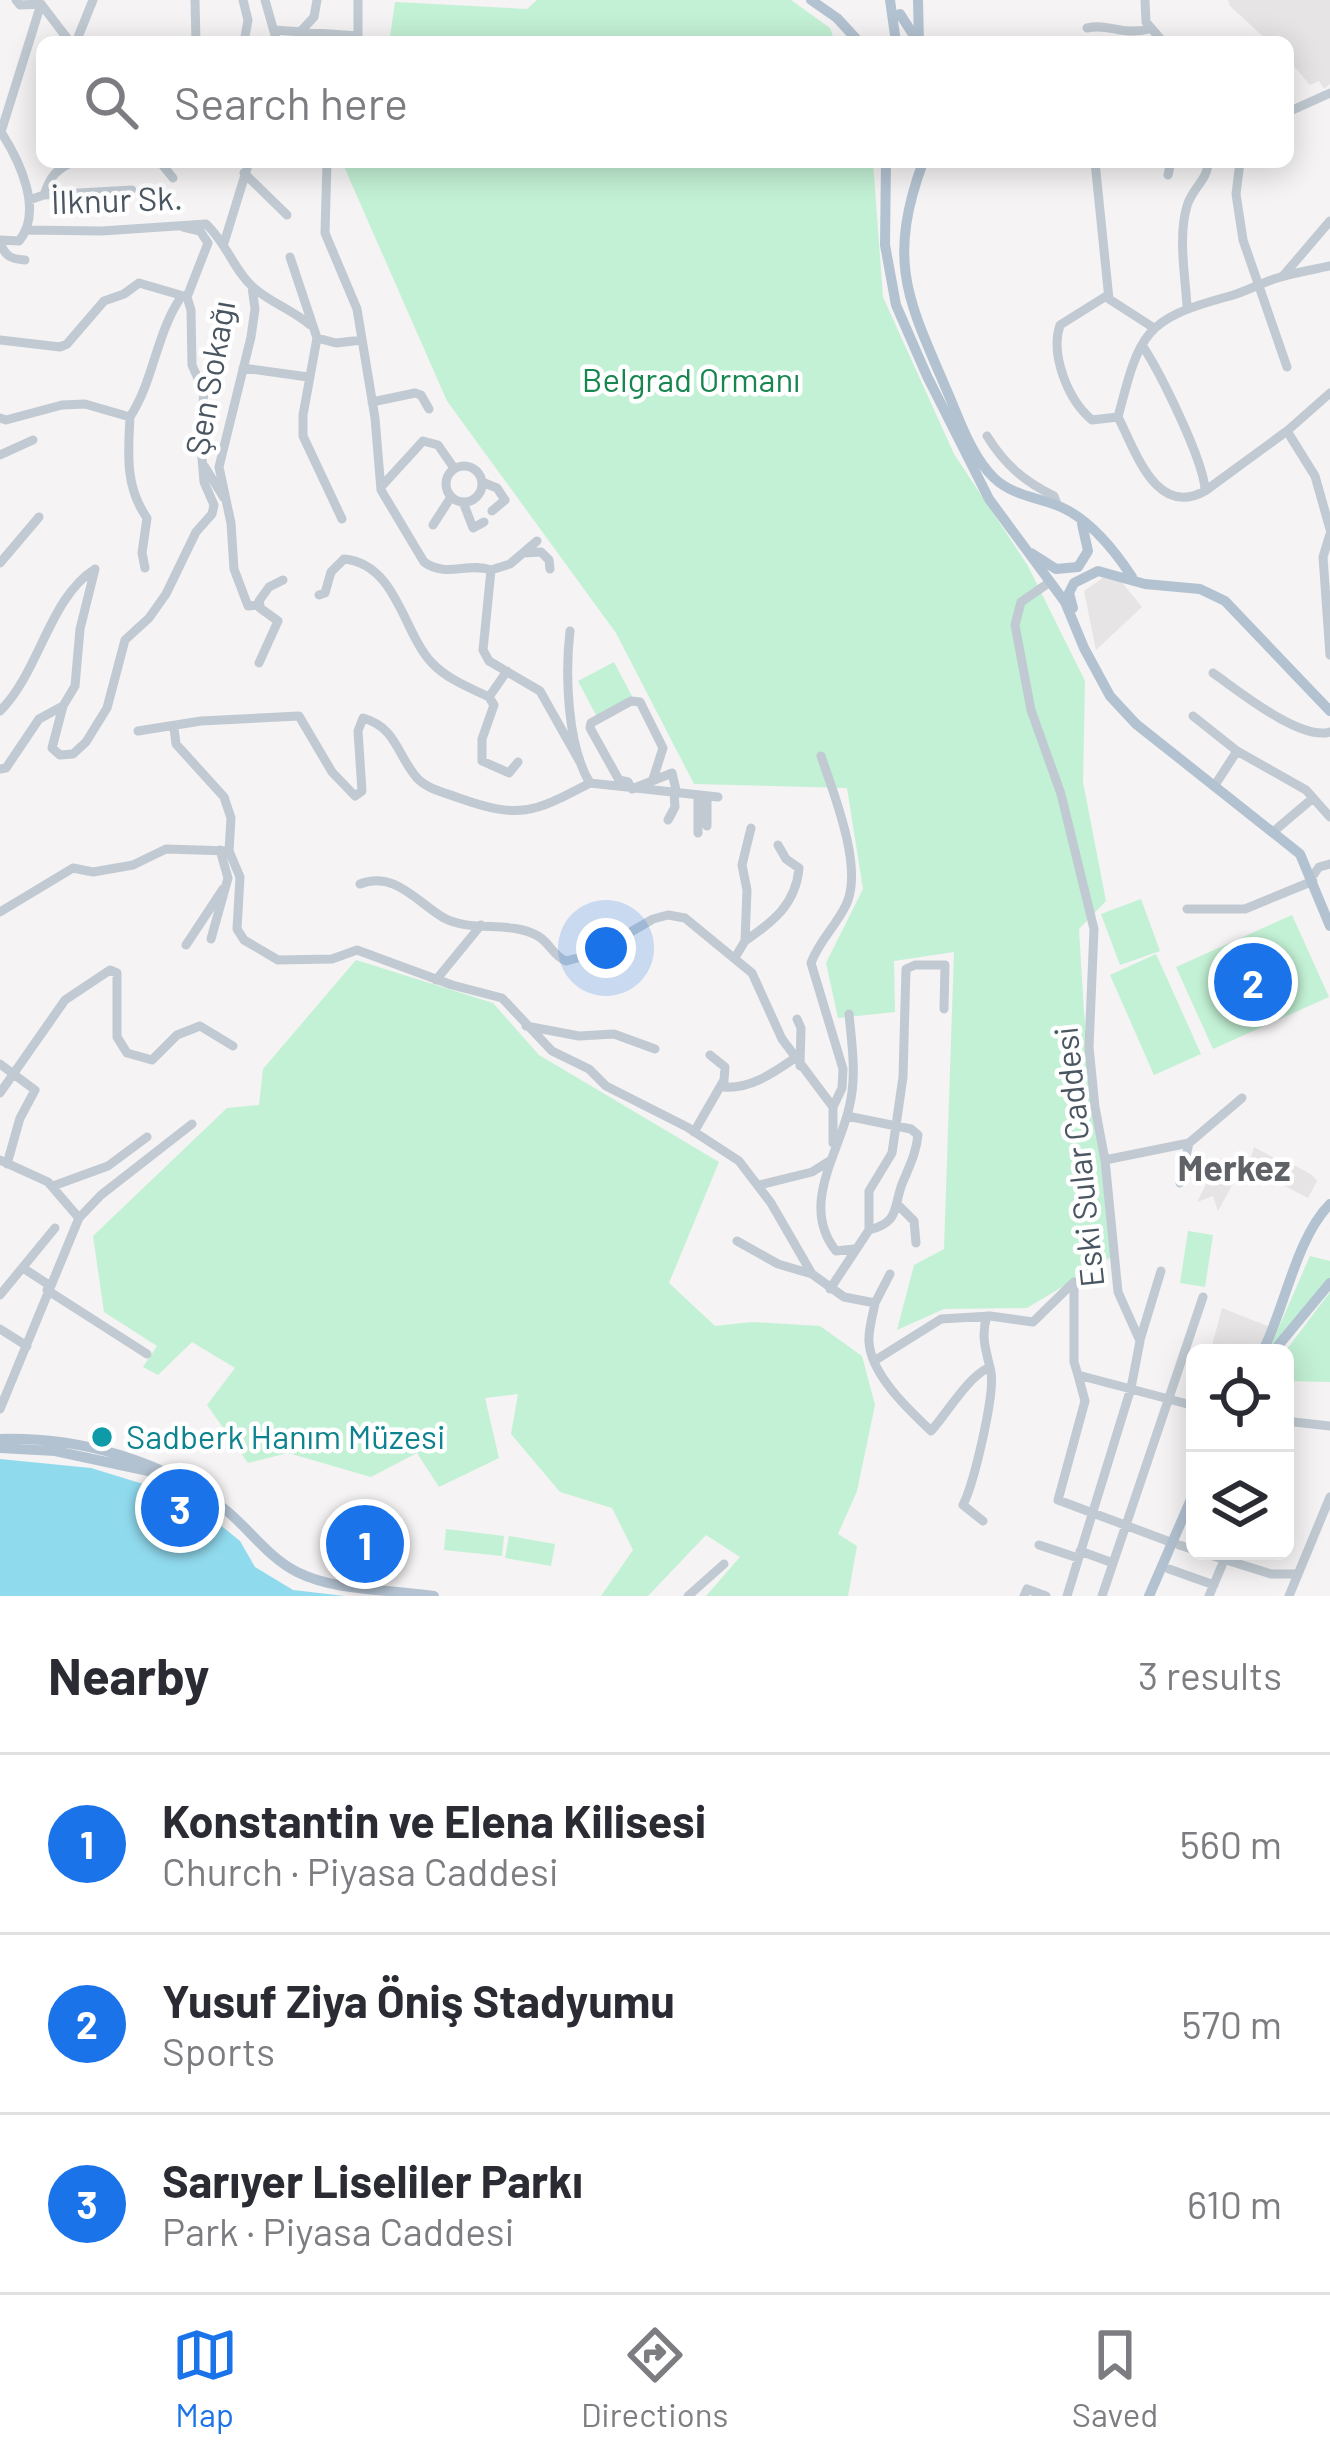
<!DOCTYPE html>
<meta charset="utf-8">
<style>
:root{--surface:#fff;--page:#f7f7f7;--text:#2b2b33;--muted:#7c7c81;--line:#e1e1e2;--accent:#1a73e8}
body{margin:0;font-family:Barlow,sans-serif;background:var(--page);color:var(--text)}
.controls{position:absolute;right:36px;bottom:36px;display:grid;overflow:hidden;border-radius:18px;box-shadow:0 6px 30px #0003}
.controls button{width:108px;height:108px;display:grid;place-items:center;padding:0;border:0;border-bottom:3px solid var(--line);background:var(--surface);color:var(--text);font:60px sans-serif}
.you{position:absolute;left:606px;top:948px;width:42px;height:42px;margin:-30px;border:9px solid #fff;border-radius:50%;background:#1a73e8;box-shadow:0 0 0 18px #1a73e833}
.badge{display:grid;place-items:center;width:78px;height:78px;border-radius:50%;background:var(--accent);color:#fff;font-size:39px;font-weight:700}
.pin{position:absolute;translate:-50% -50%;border:6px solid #fff;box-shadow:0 3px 12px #0006}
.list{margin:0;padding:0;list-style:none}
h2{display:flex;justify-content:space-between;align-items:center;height:156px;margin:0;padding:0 48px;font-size:51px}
h2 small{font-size:39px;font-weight:400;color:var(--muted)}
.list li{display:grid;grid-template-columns:78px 1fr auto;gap:36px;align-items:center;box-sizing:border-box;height:180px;padding:0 48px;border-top:3px solid var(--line)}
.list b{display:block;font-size:45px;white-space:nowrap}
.list p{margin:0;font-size:39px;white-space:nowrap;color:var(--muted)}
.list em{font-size:39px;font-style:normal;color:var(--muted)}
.icon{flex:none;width:66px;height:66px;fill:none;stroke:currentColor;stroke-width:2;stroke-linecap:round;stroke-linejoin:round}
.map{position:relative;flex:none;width:1330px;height:1596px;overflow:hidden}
.search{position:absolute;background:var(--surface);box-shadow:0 6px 30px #0003;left:36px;right:36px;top:36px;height:132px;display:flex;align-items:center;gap:30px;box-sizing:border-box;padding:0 42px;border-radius:18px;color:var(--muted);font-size:45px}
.sheet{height:696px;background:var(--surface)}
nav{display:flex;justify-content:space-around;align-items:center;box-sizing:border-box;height:168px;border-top:3px solid var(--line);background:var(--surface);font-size:33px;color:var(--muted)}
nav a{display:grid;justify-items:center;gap:6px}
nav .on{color:var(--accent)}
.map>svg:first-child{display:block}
.education{fill:#e6e4e5}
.green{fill:#c3f1d5}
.water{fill:#90daee}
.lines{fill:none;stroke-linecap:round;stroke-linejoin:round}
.minor{stroke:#c1cad2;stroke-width:9}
.major{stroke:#b3c2d1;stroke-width:10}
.culture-dot{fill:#0f9aa8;stroke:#fff;stroke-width:4.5}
.labels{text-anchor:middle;stroke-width:9;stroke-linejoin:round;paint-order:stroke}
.street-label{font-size:33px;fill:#4a5661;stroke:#fff}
.park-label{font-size:33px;fill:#17864f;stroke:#fff}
.culture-label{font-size:33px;fill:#0d838f;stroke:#fff;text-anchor:start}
.neighbourhood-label{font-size:36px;font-weight:bold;fill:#5f6368;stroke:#fff}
</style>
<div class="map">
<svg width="1330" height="1596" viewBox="0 0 1330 1596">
<rect width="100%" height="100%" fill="#f5f3f3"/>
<path class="education" d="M1228 0H1330V84L1324 89 1319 81 1310 85 1288 59V42H1269L1230 6Z
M1104 577 1121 581 1142 607 1096 650 1084 591Z
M1254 1147 1276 1159V1163L1283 1159 1312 1175 1317 1181 1308 1198 1248 1167Z
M1220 1158 1241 1169 1218 1211 1213 1196 1197 1202Z
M1222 1308 1270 1327 1260 1353H1210Z"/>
<path class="green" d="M537 0H791L830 28 835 42H364L367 37H390L395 2 527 9Z
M342 162H873L883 297 954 454 1028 566 1085 681 1083 782 1106 901 1079 929 1084 1013 1115 1255 1027 1308 944 1309 897 1330 914 1265 944 1249 954 952 894 961 895 1012 838 1018 826 963 863 889 847 788 694 784 616 633 447 401Z
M614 662 633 698 597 717 578 681Z
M1141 899 1160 951 1120 965 1101 914Z
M1292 915 1329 997 1213 1049 1176 967Z
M1156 954 1201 1054 1154 1075 1110 975Z
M356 960 493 1003 539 1055 719 1162 669 1283 715 1326 752 1322 820 1326 862 1356 875 1405 857 1491 838 1534 857 1546 848 1596H706L740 1557 706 1535 648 1596H601L633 1550 612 1508 560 1492 511 1434 518 1394 485 1398 499 1458 439 1487 417 1453 371 1477 288 1453 248 1463 207 1405 235 1368 192 1342 158 1375 143 1367 157 1346 104 1312 93 1236 227 1108 259 1105 263 1069Z
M1188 1231 1213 1235 1205 1287 1180 1283Z
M1310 1256 1330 1261V1282L1277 1350 1271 1345Z
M1330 1292V1382L1285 1381 1284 1353Z
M158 1486 218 1522 210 1530 199 1522 180 1519 151 1498Z
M446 1529 504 1536 502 1556 444 1550Z
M509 1536 555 1544 551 1566 505 1558Z"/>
<path class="water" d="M0 1459 91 1468 153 1487 147 1498C157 1505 169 1518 180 1522 191 1526 196 1522 207 1530L208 1536 219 1524 240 1541 255 1567 293 1590 345 1596H0Z"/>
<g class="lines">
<path class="minor" d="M16 0 20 5 41 4
M195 0 196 42
M243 0 248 20 244 42
M265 0 277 42
M1145 0 1146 22 1163 42
M41 4 70 42
M1087 28C1110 23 1121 36 1149 29
M274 30 358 36V0
M301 31 314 17 317 0
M76 42 93 0
M1288 112 1330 93
M160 162 173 178
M327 162 325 233 357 309 375 418 381 490 424 562C446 578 468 562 491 570L483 650 489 661 540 691 580 762
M1095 162 1109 299 1154 328
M1240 162 1236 194 1243 240 1287 367
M244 173 287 215
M1168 175 1171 162
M44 195C50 177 56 169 73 162
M29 200 44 195 132 190
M183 227 200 231 208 243 187 297
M26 230 102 231 206 224C226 242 235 272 253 287 269 302 293 310 310 325
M0 240 19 241C44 211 19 160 1 132L41 4
M0 242C5 256 10 259 25 260
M224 243 249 162
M290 257 317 338 303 415V436L342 519
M1330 266C1311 270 1292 273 1274 279 1259 284 1245 292 1230 296 1144 319 1140 332 1118 417 1136 452 1156 518 1205 491L1287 431 1315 476 1330 529
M1283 276 1330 221
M252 287 255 309 251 337 219 467 231 523 234 569 248 606 260 605
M1108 295 1060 325C1050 355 1068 400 1092 420L1118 417
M1187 306C1185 274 1178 236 1187 206 1192 188 1208 180 1208 162
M317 338 336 343 362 340
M0 340 60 347 67 344 104 301 124 294 139 283 187 297
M1142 345C1160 372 1205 463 1205 491
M243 368 308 377
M372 402 415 393 421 395 429 409
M130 417C154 380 156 334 181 297
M0 418 6 420 62 405 85 404 130 417C128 454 125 487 147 518L142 553 145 568
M1287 431 1330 393
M987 436C1005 465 1024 481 1054 496L1057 504
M0 455 33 440
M446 484a18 18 0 1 1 36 0a18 18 0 1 1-36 0Z
M205 467 224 498
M482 482 497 488 505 500 492 511
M381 487 423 441 438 445 454 468
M463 502 473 528 484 522
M433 525 451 497
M1330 534 1323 557 1330 655
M524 553 541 552 549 560 550 569
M0 563 39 517
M491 570 510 564 537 541
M1050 582 1021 602 1015 625 1031 710 1061 794 1094 929 1089 1047 1095 1107 1105 1160 1118 1292 1140 1341 1131 1388 1067 1596
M319 595 325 593 331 572 344 559C397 564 403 633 432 663 447 679 470 688 489 697L494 705 482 739V761L509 773 518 762
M570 631C565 674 567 746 590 783L718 797
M259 663 278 621 260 608 259 601 269 587 283 580
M1213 673C1239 691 1300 741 1330 732
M489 697 507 671
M63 706 52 748 60 755 73 754 86 742 107 708 125 640 149 618 166 594 196 532 212 514 214 505 204 482 200 434 204 392 192 365 191 310 187 297
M0 711C40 671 49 598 95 569
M1193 716 1237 751 1306 790 1330 817
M174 728 176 744 224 797 231 818 229 851 240 877 237 929 244 940 278 960 332 959 357 950 452 985 502 998 552 1051 589 1069 606 1086 687 1127 739 1161 771 1203 812 1274 844 1297 875 1303C873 1315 868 1330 869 1342 871 1375 909 1410 931 1431 948 1412 967 1378 988 1368
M138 731 201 721 299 716 332 772 355 796 362 791 358 731 363 718C396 727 397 755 417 778 427 789 446 793 459 798 521 820 534 812 590 783
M821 756C834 794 864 869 846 905 836 926 819 941 811 963L843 1069 842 1088 833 1107
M0 769 6 768 39 719 63 706 75 686 80 629 95 569
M653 779 663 748 640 702 631 701 591 723 590 728 619 780 628 782 632 789 672 773 677 794
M1215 785 1237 751
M707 796V826
M668 820 675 807 674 793
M1273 832 1313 798
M698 833V795
M1312 877 1319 867 1330 864
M360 884C394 870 418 903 444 918 472 933 510 920 538 936 550 943 553 956 566 961L593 954 653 919 668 915 685 918 752 973 782 1039 833 1107
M1187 909H1245L1313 881
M0 912 73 868 93 872 133 865 166 849 229 851
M211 939 228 878 220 850
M745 941C773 922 796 904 799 868L786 859 778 845
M186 945 223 889
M736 956 745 941 747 890 742 865 751 828
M436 980 481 925
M849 1014C852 1046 857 1077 849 1108 838 1155 800 1206 836 1251L854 1249
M797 1019 801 1028 800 1066
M526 1026 579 1036 614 1034 655 1049
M0 1064 35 1090 20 1118 7 1164
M724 1080V1087C751 1089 773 1073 795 1058
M0 1093 65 1000 110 970 117 973V1037L127 1053 152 1060 177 1035 200 1026 233 1046
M847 1116 911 1129 918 1135C916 1154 909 1167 902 1184 893 1208 900 1222 869 1230
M694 1132 724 1080 725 1067 710 1055
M833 1143V1107
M0 1160 48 1182 79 1218
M1105 1160 1189 1143 1242 1098
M1180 1183 1189 1143
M759 1185 812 1172 831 1160
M53 1186 108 1166 147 1137
M899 1206 914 1221 916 1243
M737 1241 778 1264 812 1274
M23 1268 49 1285
M830 1289 869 1230V1191L892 1153 903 1077 906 969 915 965H945L944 1009
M47 1290 147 1354
M0 1295 55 1228
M875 1303 890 1274
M0 1329 27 1346
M1140 1340 1161 1271
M874 1361 941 1319 990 1316 1033 1322 1074 1282V1362L1078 1375
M0 1409 79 1218 101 1195 192 1124
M1285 1421 1330 1426
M983 1521 963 1505C974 1483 995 1395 991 1372 987 1353 980 1337 987 1316
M1173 1543 1058 1500 1085 1401 1078 1375 1195 1406
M1039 1545 1078 1558
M1179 1545 1195 1550
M1080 1551 1113 1563
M1197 1551 1271 1574H1295
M1169 1569 1214 1585
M688 1596 724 1564
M1024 1596 1027 1589 1046 1596
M1102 1596 1203 1297
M1209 1596 1228 1551
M1289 1596 1330 1497"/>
<path class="major" d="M811 0 837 18 859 42
M890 0 896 42
M918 0 919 42
M900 14 916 39
M886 162 885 245 896 305 927 376 989 499 1065 602 1084 648 1110 696 1136 724 1300 854 1330 926
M923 162C885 266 910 303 950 398 961 424 973 458 994 478 1013 496 1038 497 1061 507 1090 520 1115 551 1132 577
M1031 553 1056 569 1078 567 1088 551 1082 524
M1073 608 1069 593 1074 583 1098 571 1145 584 1200 589 1225 601 1330 711
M1262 1353C1285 1308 1296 1238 1330 1204
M1272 1353 1330 1283
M0 1439C79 1437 165 1460 227 1511 250 1530 269 1558 297 1572 337 1592 390 1589 434 1596
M0 1448 55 1451 153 1472
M1149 1596 1195 1490"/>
</g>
<circle class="culture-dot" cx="102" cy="1437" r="12"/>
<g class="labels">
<g class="street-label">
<text transform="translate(117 200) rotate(-2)" y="12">İlknur Sk.</text>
<text transform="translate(210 378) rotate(-80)" y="12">Şen Sokağı</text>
<text transform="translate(1079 1157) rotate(-96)" y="12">Eski Sular Caddesi</text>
</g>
<g class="park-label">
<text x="691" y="392">Belgrad Ormanı</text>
</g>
<g class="culture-label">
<text x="126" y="1449">Sadberk Hanım Müzesi</text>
</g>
<g class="neighbourhood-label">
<text x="1234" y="1181">Merkez</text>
</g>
</g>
</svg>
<div class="controls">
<button><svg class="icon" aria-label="locate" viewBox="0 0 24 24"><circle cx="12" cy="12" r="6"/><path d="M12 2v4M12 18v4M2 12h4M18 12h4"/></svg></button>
<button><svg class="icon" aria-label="layers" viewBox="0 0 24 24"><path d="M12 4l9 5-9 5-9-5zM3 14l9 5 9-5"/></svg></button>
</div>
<div class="you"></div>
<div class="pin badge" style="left:365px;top:1544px">1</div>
<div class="pin badge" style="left:1253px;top:982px">2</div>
<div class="pin badge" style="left:180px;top:1508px">3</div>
<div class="search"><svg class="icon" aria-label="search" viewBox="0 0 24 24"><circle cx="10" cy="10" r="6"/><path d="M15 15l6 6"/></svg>Search here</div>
</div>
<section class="sheet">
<h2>Nearby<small>3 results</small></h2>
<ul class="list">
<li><span class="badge">1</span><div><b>Konstantin ve Elena Kilisesi</b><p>Church · Piyasa Caddesi</p></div><em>560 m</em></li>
<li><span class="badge">2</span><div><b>Yusuf Ziya Öniş Stadyumu</b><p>Sports</p></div><em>570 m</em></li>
<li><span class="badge">3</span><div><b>Sarıyer Liseliler Parkı</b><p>Park · Piyasa Caddesi</p></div><em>610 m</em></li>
</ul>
</section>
<nav>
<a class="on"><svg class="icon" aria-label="map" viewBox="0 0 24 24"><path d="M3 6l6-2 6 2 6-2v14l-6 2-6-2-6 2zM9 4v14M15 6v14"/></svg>Map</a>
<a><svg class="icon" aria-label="directions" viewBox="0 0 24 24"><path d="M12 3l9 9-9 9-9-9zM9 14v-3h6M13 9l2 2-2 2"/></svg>Directions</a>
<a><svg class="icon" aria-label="saved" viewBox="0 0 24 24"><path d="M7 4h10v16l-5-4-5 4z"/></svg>Saved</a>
</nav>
